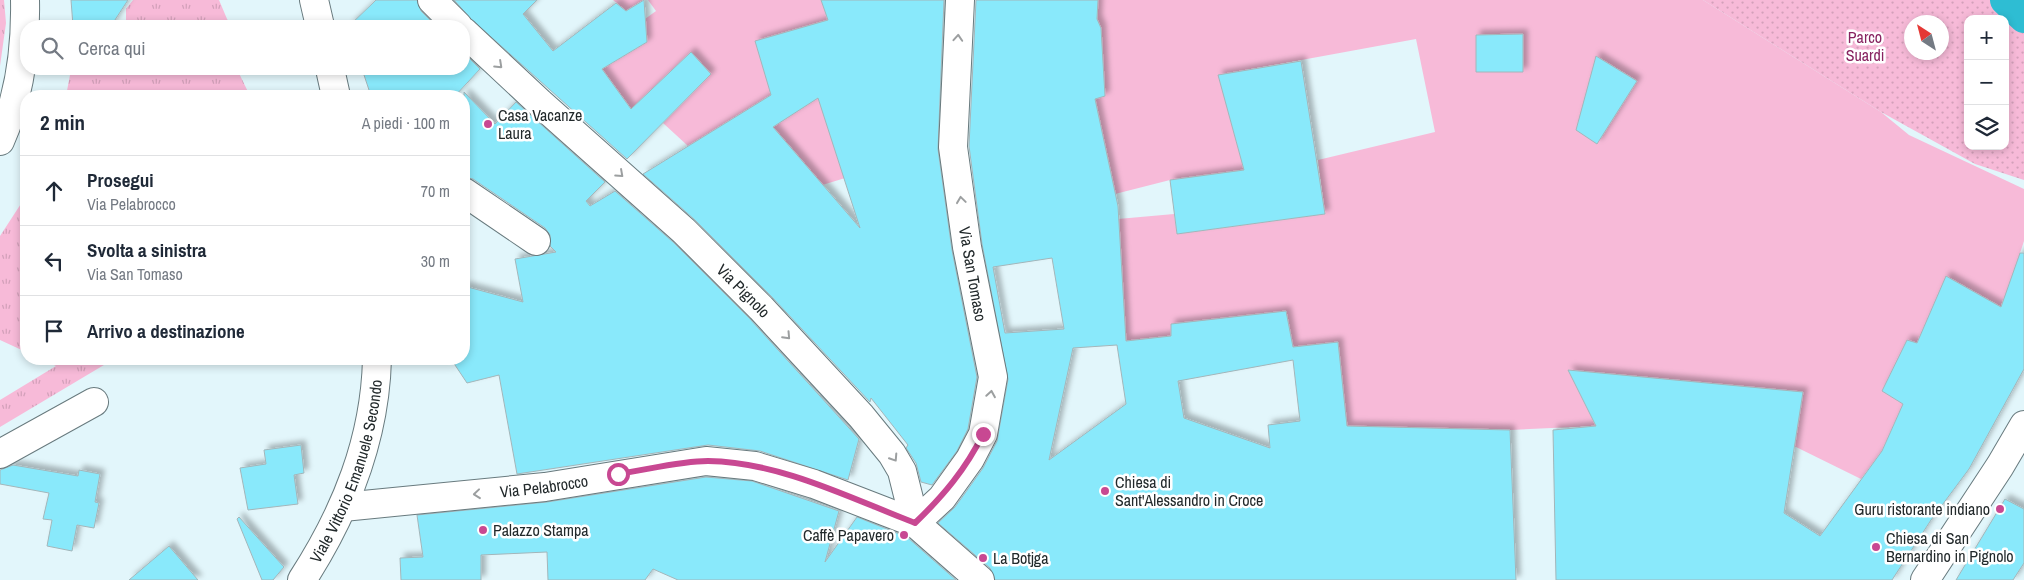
<!DOCTYPE html>
<html lang="it">
<meta charset="utf-8">
<style>
:root{--surface:#fff;--page:#f6f6f7;--text:#1f2937;--muted:#747a83;--line:#e0e1e3}
body{margin:0;font-family:"Archivo Narrow",sans-serif;background:var(--page);color:var(--text)}
.controls{position:absolute;right:15px;top:15px;display:grid;overflow:hidden;border-radius:10px;box-shadow:0 2px 8px #0003}
.controls button{width:45px;height:45px;display:grid;place-items:center;padding:0;border:0;border-bottom:1px solid var(--line);background:var(--surface);color:var(--text);font:25px sans-serif}
.compass{position:absolute;left:1904px;top:15px;width:45px;height:45px;border-radius:50%;background:var(--surface);box-shadow:0 2px 8px #0003;rotate:324deg}
.stop{position:absolute;width:15px;height:15px;margin:-11px;border:4px solid #c84892;border-radius:50%;background:#fff}
.stop.end{background:#c84892;border-color:#fff;box-shadow:0 1px 5px #0008}
.list{margin:0;padding:0;list-style:none}
h2{display:flex;justify-content:space-between;align-items:center;height:65px;margin:0;padding:0 20px;font-size:21px}
h2 small{font-size:16px;font-weight:400;color:var(--muted)}
.list li{display:grid;grid-template-columns:32px 1fr auto;gap:15px;align-items:center;box-sizing:border-box;height:70px;padding:0 20px;border-top:1px solid var(--line)}
.list b{display:block;font-size:19px;white-space:nowrap}
.list p{margin:0;font-size:16px;white-space:nowrap;color:var(--muted)}
.list em{font-size:16px;font-style:normal;color:var(--muted)}
.icon{flex:none;width:28px;height:28px;fill:none;stroke:currentColor;stroke-width:2;stroke-linecap:round;stroke-linejoin:round}
.map{position:relative;flex:none;width:2024px;height:580px;overflow:hidden}
.search{position:absolute;background:var(--surface);box-shadow:0 2px 8px #0003;left:20px;top:20px;width:450px;height:55px;display:flex;align-items:center;gap:12px;box-sizing:border-box;padding:0 18px;border-radius:20px;color:var(--muted);font-size:19px}
.panel{position:absolute;background:var(--surface);box-shadow:0 2px 8px #0003;left:20px;top:90px;width:450px;height:275px;border-radius:20px}
.map>svg:first-child{display:block}
.grass{fill:url(#grass-tufts)}
.park{fill:url(#park-dots);fill-rule:evenodd}
.garden{fill:#f7bad8}
.lines{fill:none;stroke-linecap:round;stroke-linejoin:round}
.canal{stroke:#2ebdd3;stroke-width:30}
.building{fill:#89e9fb;stroke:#a3b6ba;fill-rule:evenodd;filter:url(#shadow)}
.minor-casing{stroke:#687a7e;stroke-width:30}
.minor{stroke:#fff;stroke-width:28}
.oneway{stroke:#9c9fa0}
.route{stroke:#c84892;stroke-width:6}
.poi-dot{fill:#c84892;stroke:#fff;stroke-width:2}
.labels{text-anchor:middle;stroke-width:5;stroke-linejoin:round;paint-order:stroke}
.park-label{font-size:16px;fill:#872360;stroke:#fff}
.poi-label{font-size:16px;fill:#22292b;stroke:#fff;text-anchor:start}
.street-label{font-size:16px;fill:#22292b;stroke:#fff}
</style>
<div class="map">
<svg width="2024" height="580" viewBox="0 0 2024 580">
<defs>
<pattern id="grass-tufts" width="24" height="20" patternUnits="userSpaceOnUse" patternTransform="scale(1.25)"><rect width="24" height="20" fill="#f7bad8"/><path d="M3 7l-1-3M5 7V3M7 7l1-3M15 17l-1-3M17 17v-4M19 17l1-3" fill="none" stroke="#d3a0ba"/></pattern>
<pattern id="park-dots" width="8" height="8" patternUnits="userSpaceOnUse" patternTransform="scale(1.25)"><rect width="8" height="8" fill="#f7bad8"/><path d="M2 2h.1M6 6h.1" fill="none" stroke="#d3a0ba" stroke-width="1.8" stroke-linecap="round"/></pattern>
<filter id="shadow"><feDropShadow dx="4.5" dy="-4.5" stdDeviation="2.5" flood-color="#0004"/></filter>
</defs>
<rect width="100%" height="100%" fill="#e2f6fb"/>
<path class="grass" d="M0 0H4L6 23 0 66Z
M133 0H219L230 26H157V22L126 21V9Z
M154 69H237L250 96H66L70 75Z
M26 196V352L0 340V236Z
M41 359H114L0 427V400L56 366Z"/>
<path class="park" d="M1703 0H2024V180L1975 164 1881 112ZM1968 19H2005V146H1968ZM1912 22H1942V52H1912Z"/>
<path class="garden" d="M613 0H643L626 11Z
M648 0H821L828 20 756 41 805 57 855 175 819 186 807 193 818 180 789 145 754 138 776 92 688 146 663 123 710 75 691 52 631 109 602 69 647 42 645 19 656 11Z
M1098 0H1703L1881 112 1909 135 2024 189V241L2011 280 2014 282 2000 307 1922 345 1907 340 1883 391 1903 404 1882 451 1861 479 1794 446 1802 392 1569 370 1596 426 1510 430 1347 427 1293 347 1171 324V336L1126 341 1118 219 1174 214 1177 234 1325 214 1318 160 1435 132 1416 39 1219 75 1244 170 1170 180 1115 194 1095 99 1105 96 1101 29 1097 19Z"/>
<g class="lines">
<path class="canal" d="M2005 0 2024 18"/>
</g>
<path class="building" d="M71 0H128L111 26H73Z
M376 0H417L421 11 436 26H349Z
M454 0H537L523 14 553 51 616 3 626 11 644 0 647 42 602 69 631 109 691 52 711 74 627 159 471 19Z
M821 0H944L938 149 952 250 977 377 968 429 957 451 932 485 921 482 916 463 906 448 908 445 871 398 870 402 772 297 695 220 643 174 771 95 755 41 828 20ZM818 98 860 228 773 127Z
M976 0H1098L1097 19 1101 28 1105 96 1095 99 1118 206 1126 341 1171 336V324L1286 311 1293 347 1338 342 1347 426 1510 430 1516 580H995L990 568 938 523 955 507 983 468 997 441 1008 379 982 244 969 146ZM1052 258 1064 329 1005 333 993 267ZM1117 345 1126 404 1049 460 1073 348ZM1293 360 1300 421 1268 425 1270 448 1184 418 1178 381Z
M1523 34V72H1476V35Z
M464 53 480 69 455 96H371L362 69H464Z
M1596 56 1637 81 1597 144 1576 130Z
M1301 61 1325 214 1177 234 1170 180 1244 170 1218 75Z
M464 92 495 124 516 102 605 182 586 201 590 206 615 191 673 242 750 319 859 439 848 480 760 451 708 445 517 474 499 375 467 383 451 359H464V286L523 302 515 259 556 252 550 246V235L545 228 473 179 464 177Z
M2020 253H2024V369L1969 469 1931 520 1892 580H1556L1553 430 1596 426 1568 370 1803 392 1784 513 1820 536 1882 451 1903 404 1882 391 1907 340 1917 343 1946 276 2001 307Z
M301 445 304 473 294 475 298 504 248 510 240 468 266 464 264 450Z
M13 465 78 476 79 470 100 474 95 502 99 503 94 528 77 525 72 551 47 546 52 520 43 519 49 493 0 484V470Z
M706 477 752 481 839 511 825 562 857 517 907 537 956 580H678L653 569 645 580H548L547 552 481 555V580H401L400 558 423 557 417 515 547 502Z
M2005 499 2024 509V563L2013 580H1956Z
M239 517 284 567 273 580H262L237 519Z
M169 546 198 580H129Z"/>
<g class="lines">
<defs>
<g id="minor">
<path d="M314 0 320 26"/>
<path d="M432 0 458 26"/>
<path id="s1" d="M464 32 540 103 684 231 761 308 861 416 892 454 902 471 915 523 980 580"/>
<path d="M330 69 336 96"/>
<path d="M0 141C20 96 26 49 25 0"/>
<path d="M464 192 536 241"/>
<path d="M0 454 94 402"/>
<path id="s2" d="M343 507 545 487 706 461 755 466 814 484 915 523"/>
<path d="M915 523 942 498 970 459 983 434 993 377 967 247 953 147 960 0"/>
<path id="s3" d="M302 580C346 512 375 440 377 359"/>
<path d="M1925 580 2000 466 2024 425"/>
</g>
</defs>
<use href="#minor" class="minor-casing"/>
<use href="#minor" class="minor"/>
</g>
<defs><path id="oneway-chevron" d="M-2-3.5L2.5 0L-2 3.5" fill="none" stroke-width="1.6" stroke-linecap="round" stroke-linejoin="round" transform="scale(1.25)"/></defs>
<g class="oneway">
<use href="#oneway-chevron" transform="translate(958 38) rotate(-86)"/>
<use href="#oneway-chevron" transform="translate(499 65) rotate(43)"/>
<use href="#oneway-chevron" transform="translate(620 174) rotate(42)"/>
<use href="#oneway-chevron" transform="translate(961 200) rotate(-98)"/>
<use href="#oneway-chevron" transform="translate(787 336) rotate(47)"/>
<use href="#oneway-chevron" transform="translate(991 394) rotate(-81)"/>
<use href="#oneway-chevron" transform="translate(894 458) rotate(57)"/>
<use href="#oneway-chevron" transform="translate(477 494) rotate(174)"/>
</g>
<g class="lines">
<path class="route" d="M618 474C647 470 679 461 708 461 780 462 850 498 915 523 943 496 966 469 983 434"/>
</g>
<g class="poi-dot">
<circle cx="488" cy="124" r="5"/>
<circle cx="1105" cy="491" r="5"/>
<circle cx="2000" cy="509" r="5"/>
<circle cx="483" cy="530" r="5"/>
<circle cx="904" cy="535" r="5"/>
<circle cx="1876" cy="547" r="5"/>
<circle cx="983" cy="558" r="5"/>
</g>
<g class="labels">
<g class="park-label">
<text x="1865" y="43">Parco<tspan x="1865" dy="18">Suardi</tspan></text>
</g>
<g class="poi-label">
<text x="498" y="121">Casa Vacanze<tspan x="498" dy="18">Laura</tspan></text>
<text x="1115" y="488">Chiesa di<tspan x="1115" dy="18">Sant'Alessandro in Croce</tspan></text>
<text x="1990" y="515" text-anchor="end">Guru ristorante indiano</text>
<text x="493" y="536">Palazzo Stampa</text>
<text x="894" y="541" text-anchor="end">Caffè Papavero</text>
<text x="1886" y="544">Chiesa di San<tspan x="1886" dy="18">Bernardino in Pignolo</tspan></text>
<text x="993" y="564">La Botjga</text>
</g>
<g class="street-label">
<text transform="translate(973 274) rotate(80)" y="6">Via San Tomaso</text>
<text dy="6" stroke="none"><textPath href="#s1" startOffset="381">Via Pignolo</textPath></text>
<text dy="6" stroke="none"><textPath href="#s3" startOffset="119">Viale Vittorio Emanuele Secondo</textPath></text>
<text dy="6" stroke="none"><textPath href="#s2" startOffset="202">Via Pelabrocco</textPath></text>
</g>
</g>
</svg>
<div class="controls">
<button>+</button>
<button>−</button>
<button><svg class="icon" aria-label="layers" viewBox="0 0 24 24"><path d="M12 4l9 5-9 5-9-5zM3 14l9 5 9-5"/></svg></button>
</div>
<svg class="compass" viewBox="-18 -18 36 36"><path d="M0-13l5 13h-10z" fill="#e53935"/><path d="M0 13l5-13h-10z" fill="#747a83"/></svg>
<div class="stop" style="left:618px;top:474px"></div>
<div class="stop end" style="left:983px;top:434px"></div>
<div class="search"><svg class="icon" aria-label="search" viewBox="0 0 24 24"><circle cx="10" cy="10" r="6"/><path d="M15 15l6 6"/></svg>Cerca qui</div>
<section class="panel">
<h2>2 min<small>A piedi · 100 m</small></h2>
<ul class="list">
<li><svg class="icon" aria-label="ahead" viewBox="0 0 24 24"><path d="M12 20V5M6 11l6-6 6 6"/></svg><div><b>Prosegui</b><p>Via Pelabrocco</p></div><em>70 m</em></li>
<li><svg class="icon" aria-label="left" viewBox="0 0 24 24"><path d="M17 20v-9H6M10 6l-5 5 5 5"/></svg><div><b>Svolta a sinistra</b><p>Via San Tomaso</p></div><em>30 m</em></li>
<li><svg class="icon" aria-label="arrive" viewBox="0 0 24 24"><path d="M6 21V4h12l-3 4 3 4H6"/></svg><div><b>Arrivo a destinazione</b></div></li>
</ul>
</section>
</div>
